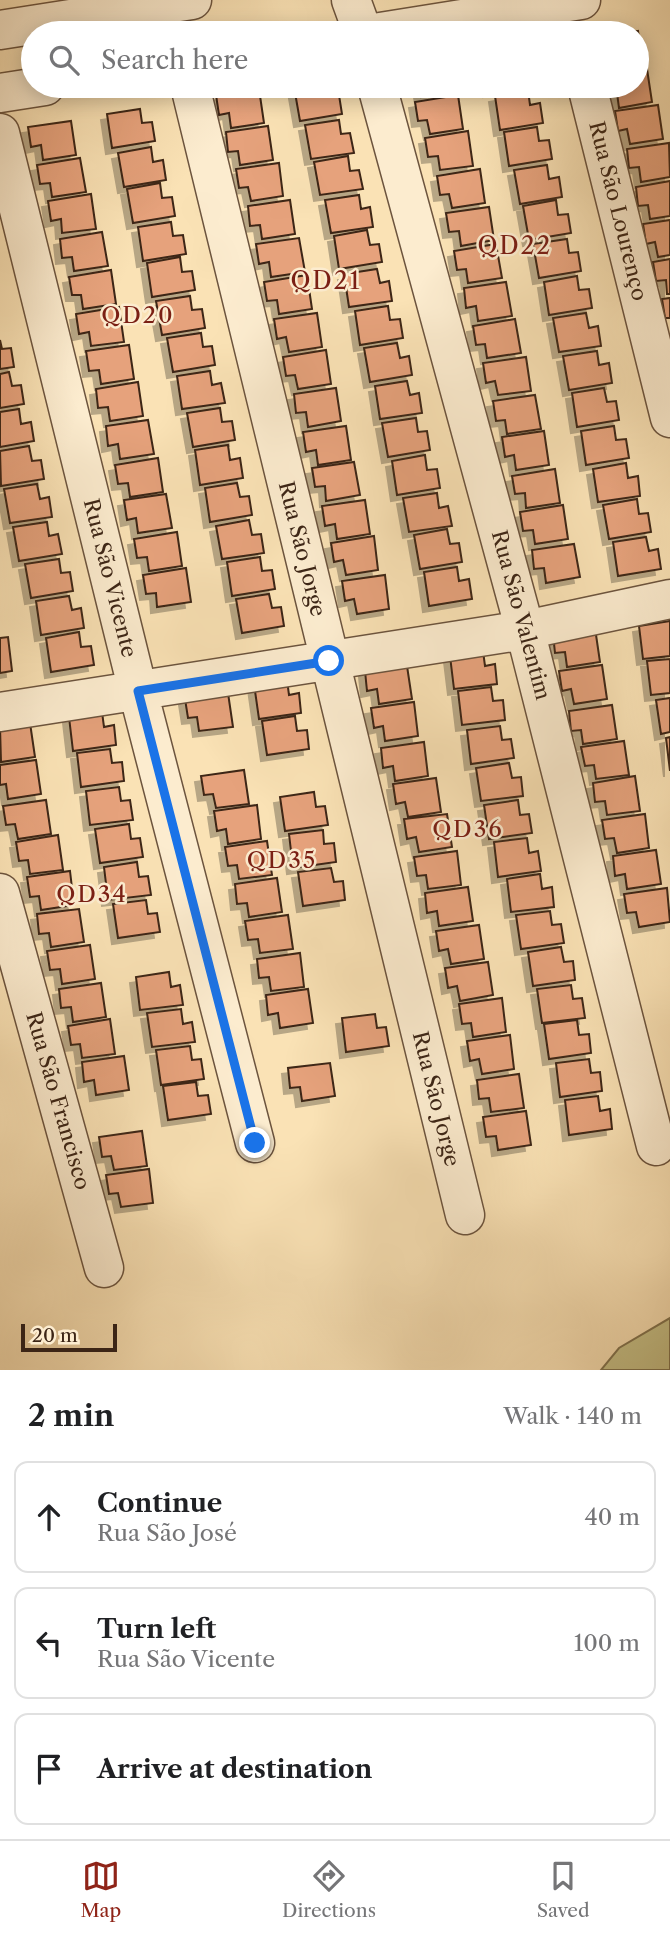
<!DOCTYPE html>
<meta charset="utf-8">
<style>
:root{--surface:#fff;--page:#f2f2f2;--text:#202124;--muted:#757577;--line:#e0e0e0;--accent:#8f2418}
body{margin:0;font-family:"Libre Caslon Text",serif;background:var(--page);color:var(--text)}
.scale{position:absolute;left:21px;bottom:18px;width:96px;box-sizing:border-box;padding-left:7px;border:4px solid #3c2516;border-top:0;font-size:19px;line-height:24px;white-space:nowrap;color:#3c2516;-webkit-text-stroke:5px #fceccf;paint-order:stroke}
.stop{position:absolute;width:21px;height:21px;margin:-16px;border:5px solid #1a73e8;border-radius:50%;background:#fff}
.stop.end{background:#1a73e8;border-color:#fff;box-shadow:0 2px 7px #0008}
.list{margin:0;padding:0;list-style:none}
h2{display:flex;justify-content:space-between;align-items:center;height:91px;margin:0;padding:0 28px;font-size:30px}
h2 small{font-size:23px;font-weight:400;color:var(--muted)}
.list li{display:grid;grid-template-columns:46px 1fr auto;gap:21px;align-items:center;box-sizing:border-box;height:112px;margin:0 14px 14px;padding:0 14px;border:2px solid var(--line);border-radius:14px}
.list b{display:block;font-size:26px;white-space:nowrap}
.list p{margin:0;font-size:23px;white-space:nowrap;color:var(--muted)}
.list em{font-size:23px;font-style:normal;color:var(--muted)}
.icon{flex:none;width:38px;height:38px;fill:none;stroke:currentColor;stroke-width:2;stroke-linecap:round;stroke-linejoin:round}
.map{position:relative;flex:none;width:670px;height:1370px;overflow:hidden}
.search{position:absolute;background:var(--surface);box-shadow:0 4px 18px #0003;left:21px;right:21px;top:21px;height:77px;display:flex;align-items:center;gap:18px;box-sizing:border-box;padding:0 24px;border-radius:38px;color:var(--muted);font-size:26px}
.sheet{height:469px;background:var(--surface)}
nav{display:flex;justify-content:space-around;align-items:center;box-sizing:border-box;height:98px;border-top:2px solid var(--line);background:var(--surface);font-size:19px;color:var(--muted)}
nav a{display:grid;justify-items:center;gap:4px}
nav .on{color:var(--accent)}
.map>svg:first-child{display:block}
.green{fill:#c6c188;stroke:#81734f;stroke-width:2}
.building{fill:#e6a27b;stroke:#3c2516;stroke-width:2;filter:url(#shadow)}
.lines{fill:none;stroke-linecap:round;stroke-linejoin:round}
.minor-casing{stroke:#6c543e;stroke-width:41}
.minor{stroke:#fceccf;stroke-width:38}
.route{stroke:#1a73e8;stroke-width:9}
.labels{text-anchor:middle;stroke-width:5;stroke-linejoin:round;paint-order:stroke}
.street-label{font-size:21px;fill:#3c2516;stroke:#fceccf}
.neighbourhood-label{font-size:23px;letter-spacing:2px;fill:#7a1f14;stroke:#fceccf}
.quarter-label{font-size:24px;letter-spacing:2px;fill:#7a1f14;stroke:#fceccf}
</style>
<div class="map">
<svg width="670" height="1370" viewBox="0 0 670 1370">
<defs>
<filter id="shadow"><feDropShadow dx="-6" dy="6" stdDeviation="0" flood-color="#0004"/></filter>
</defs>
<rect width="100%" height="100%" fill="#fae2b5"/>
<filter id="stains"><feTurbulence type="fractalNoise" baseFrequency=".00286" numOctaves="4"/><feColorMatrix values="0 0 0 0 .2 0 0 0 0 .09 0 0 0 0 .02 0 0 0 .5 -.17"/></filter>
<radialGradient id="worn" r=".72"><stop offset=".6" stop-color="#630" stop-opacity="0"/><stop offset="1" stop-color="#630" stop-opacity=".3"/></radialGradient>
<path class="green" d="M670 1318V1370H601L619 1348Z"/>
<path class="building" d="M638 31 643 66H637V33H626Z
M647 69 652 102 619 108 617 93 607 94 606 86H637V70Z
M328 86 330 96 339 95 342 114 300 121 294 87Z
M419 86H453L454 92 421 97Z
M488 86H522L489 91Z
M259 89 264 123 231 128 229 113 219 115 216 95Z
M528 90 530 105 540 103 543 123 500 130 495 96Z
M458 95 463 129 430 134 427 120 418 121 415 102Z
M658 105 663 139 630 144 627 129 618 131 615 111Z
M140 109 142 123 152 122 155 141 112 148 107 114Z
M339 120 341 134 350 133 354 153 311 159 305 125Z
M71 121 76 155 43 160 41 145 31 147 28 127Z
M268 126 273 160 240 165 238 151 228 152 226 132Z
M537 127 539 141 549 140 552 159 509 166 504 132Z
M468 131 473 166 440 170 438 156 428 157 425 138Z
M669 143 670 177 641 182 639 167 629 168 627 149Z
M151 147 153 162 163 160 166 180 124 187 118 153Z
M348 156 350 171 359 170 363 189 320 195 314 162Z
M80 158 86 192 52 197 50 183 40 184 37 165Z
M279 163 283 196 251 201 248 187 239 188 236 169Z
M547 165 549 179 559 177 562 197 520 204 514 170Z
M480 169 485 203 452 208 449 194 440 195 437 176Z
M670 181V216L650 219 648 205 638 206 636 187Z
M160 183 162 198 172 197 175 216 133 223 127 189Z
M91 194 96 229 62 233 61 219 51 221 48 201Z
M359 195 361 209 370 207 373 227 331 233 325 200Z
M290 200 295 234 262 239 260 225 250 226 248 206Z
M556 200 558 215 568 214 571 233 529 240 523 206Z
M489 207 494 240 461 246 459 231 449 232 446 213Z
M670 220V255L658 257 655 242 646 244 643 224Z
M171 222 173 236 183 235 186 254 143 261 138 227Z
M367 230 370 245 379 244 382 262 339 269 334 236Z
M102 232 108 266 74 271 72 257 62 258 60 239Z
M299 238 305 272 271 277 269 262 259 264 256 244Z
M567 239 569 253 578 252 581 271 539 278 533 244Z
M496 244 502 278 468 283 466 269 457 270 454 251Z
M180 257 182 272 192 271 195 290 152 297 147 263Z
M670 259V294H667L666 280 656 281 653 262Z
M377 269 380 283 389 281 392 301 349 307 344 274Z
M111 270 116 304 83 309 81 295H72L69 277Z
M307 275 312 309 279 314 277 300 267 301 264 282Z
M577 276 579 290 589 289 592 308 549 315 544 282Z
M506 282 512 316 478 321 476 306 466 308 464 288Z
M190 296 192 310 202 309 205 328 162 335 156 301Z
M670 298V318H665L662 299Z
M388 306 390 320 400 319 403 338 360 345 355 311Z
M119 307 124 342 91 346 89 332 79 334 76 314Z
M317 313 322 347 289 352 286 337 277 339 274 319Z
M586 313 589 328 598 326 601 346 559 352 553 318Z
M515 319 521 353 487 358 485 344 476 345 473 326Z
M201 333 203 347 212 346 215 365 173 372 167 338Z
M0 340 2 349 11 348 14 367 0 369Z
M397 343 400 358 409 356 412 375 370 382 364 348Z
M129 345 134 379 101 384 99 370 89 371 86 351Z
M326 350 331 384 298 389 295 375 286 376 283 357Z
M597 351 599 365 609 363 612 383 569 390 563 356Z
M526 357 531 391 498 395 495 381 486 383 483 363Z
M210 371 212 385 221 383 225 403 182 409 177 376Z
M9 372 12 386 21 385 24 404 0 408V374Z
M407 381 410 395 419 393 422 413 380 419 375 386Z
M138 382 143 416 110 421 108 407 98 408 96 389Z
M336 388 341 421 308 427 306 412 296 413 294 394Z
M604 388 607 402 616 401 619 420 577 427 572 393Z
M535 395 541 429 507 434 505 420 496 421 493 401Z
M220 408 222 422 232 421 235 440 193 447 187 413Z
M19 409 21 424 31 422 34 441 0 447V412Z
M416 418 418 432 427 431 430 450 388 457 382 423Z
M148 420 154 454 120 459 118 444 108 446 106 426Z
M346 426 351 460 318 465 316 450 306 452 303 432Z
M614 426 616 440 626 439 629 458 586 465 581 431Z
M544 431 549 465 516 470 514 455 505 457 502 437Z
M228 445 230 460 240 458 243 478 200 485 195 450Z
M29 446 32 461 41 460 44 479 1 486 0 451Z
M425 455 427 470 437 469 440 488 397 495 392 461Z
M158 458 163 492 130 497 128 483 118 484 115 465Z
M354 462 360 495 326 501 325 486 315 487 312 468Z
M626 463 628 478 638 476 640 496 598 502 593 469Z
M555 469 560 503 526 508 525 493 515 494 512 476Z
M237 483 240 497 249 496 252 515 210 522 205 488Z
M37 484 40 499 49 497 52 517 10 523 4 489Z
M437 493 439 508 448 506 452 526 409 532 403 498Z
M166 494 172 528 138 533 136 518 127 520 124 500Z
M637 499 639 514 648 513 651 532 609 539 603 505Z
M365 500 370 534 337 539 335 524 325 526 322 506Z
M563 505 568 539 535 544 533 530 523 531 520 512Z
M249 520 252 535 261 534 264 553 222 559 216 526Z
M47 522 49 536 58 534 62 554 19 561 13 527Z
M447 529 450 544 459 543 462 562 420 569 414 535Z
M177 532 182 566 149 571 147 557 137 558 134 539Z
M374 536 378 570 346 575 343 560 334 562 331 543Z
M646 537 649 551 658 549 661 569 618 576 613 542Z
M574 544 580 577 546 583 544 568 534 569 532 550Z
M260 557 262 571 272 570 275 589 232 596 227 562Z
M59 559 61 573 70 572 73 591 31 598 25 564Z
M457 567 459 581 469 579 472 599 429 606 424 572Z
M186 568 191 602 157 607 156 593 146 594 143 575Z
M385 575 389 609 357 614 354 599 345 601 342 581Z
M269 594 272 608 281 607 284 626 242 633 236 599Z
M69 596 72 610 81 608 84 628 41 635 36 601Z
M670 621V656L643 659 639 626Z
M595 628 600 662 567 667 565 652 555 653 553 634Z
M79 632 81 647 91 646 94 665 51 672 46 638Z
M8 637 12 671 0 673V638Z
M483 651 485 666 495 664 497 684 454 689 450 656Z
M670 659V693L651 695 647 661Z
M602 665 607 699 574 704 571 689 562 691 559 671Z
M407 666 412 699 379 704 377 689 367 691 365 671Z
M287 680 289 695 299 693 301 713 259 719 254 684Z
M491 687 493 701 503 700 505 720 462 725 458 691Z
M228 693 233 727 199 731 197 717 188 718 185 699Z
M670 698V732L661 734 656 700Z
M414 702 418 736 385 741 383 726 374 728 371 708Z
M612 705 617 739 583 744 581 730 571 731 569 711Z
M102 712 104 727 114 725 116 745 73 751 69 717Z
M295 716 297 731 307 730 309 749 267 755 262 721Z
M30 723 35 757 1 762 0 727Z
M500 726 502 740 511 739 514 758 471 764 467 730Z
M670 737V771L666 738Z
M624 741 629 775 596 779 594 765 585 766 581 747Z
M424 742 428 776 395 781 393 766 383 768 381 748Z
M110 749 112 763 122 762 124 781 81 787 77 753Z
M36 760 41 794 8 799 6 784 0 785V765Z
M509 763 512 778 521 777 523 796 481 801 476 768Z
M244 770 249 804 216 808 213 794 204 795 201 776Z
M635 776 640 811 607 815 605 801 595 802 593 783Z
M436 778 441 812 408 817 405 802 396 804 393 784Z
M119 787 121 801 130 800 133 820 90 825 86 791Z
M314 792 316 807 325 806 328 825 285 831 280 797Z
M46 800 51 834 18 839 15 824 6 825 3 806Z
M518 800 520 815 529 814 532 833 489 839 484 805Z
M257 805 261 839 228 844 226 829 217 831 214 811Z
M447 814 452 847 419 852 416 837 407 839 404 819Z
M645 814 649 848 617 853 614 838 605 839 602 820Z
M129 824 131 839 140 838 143 857 100 863 95 829Z
M323 830 324 844 334 843 336 862 293 868 289 834Z
M58 835 63 870 30 874 28 860 19 861 16 842Z
M527 838 529 853 538 851 541 871 498 877 494 842Z
M267 841 272 875 239 879 237 865 228 866 225 847Z
M656 850 661 884 627 889 625 874 615 876 613 856Z
M457 851 461 885 428 889 426 875 417 876 414 857Z
M137 862 139 877 148 876 151 895 108 900 104 867Z
M331 868 334 882 343 881 345 900 303 906 298 872Z
M70 871 74 905 41 910 39 896 30 897 27 877Z
M540 874 542 889 552 887 554 907 511 912 507 879Z
M277 878 282 912 249 917 247 903 237 904 235 884Z
M468 887 473 921 439 926 437 911 427 913 425 893Z
M667 888 670 922 639 927 636 912 627 913 624 894Z
M146 900 148 914 157 913 160 932 118 938 113 904Z
M79 909 84 942 51 947 49 933 39 934 37 914Z
M550 911 552 925 561 924 564 943 521 949 516 915Z
M288 915 293 949 260 953 258 939 248 940 245 921Z
M479 925 484 959 451 964 448 949 439 951 436 931Z
M90 945 95 979 62 984 60 969 50 970 47 951Z
M561 947 564 962 573 961 575 980 533 986 528 952Z
M300 953 304 987 271 991 269 977 259 978 257 959Z
M488 962 493 995 460 1001 457 986 448 988 445 968Z
M169 972 171 987 180 985 183 1005 140 1010 136 977Z
M101 983 106 1017 73 1022 71 1007 61 1008 59 989Z
M571 985 573 999 582 998 585 1018 542 1023 537 989Z
M308 989 313 1023 280 1028 278 1013 268 1015 266 995Z
M502 998 506 1032 473 1037 471 1023 462 1024 459 1004Z
M181 1009 183 1024 192 1022 195 1042 152 1047 147 1013Z
M375 1014 377 1028 386 1027 389 1046 346 1052 342 1018Z
M110 1019 115 1054 82 1058 80 1044 71 1045 68 1026Z
M577 1020 579 1035 589 1034 591 1053 549 1059 544 1024Z
M510 1035 514 1069 482 1074 479 1059 470 1061 467 1041Z
M190 1046 192 1060 201 1059 204 1079 161 1085 156 1050Z
M124 1056 129 1090 96 1095 94 1080 84 1082 82 1062Z
M589 1059 591 1073 600 1072 602 1091 560 1097 556 1063Z
M330 1063 335 1096 302 1101 300 1087 290 1088 288 1068Z
M519 1074 524 1108 491 1112 489 1098 479 1099 477 1080Z
M196 1082 198 1096 208 1095 211 1114 168 1120 163 1086Z
M598 1096 600 1111 610 1109 612 1129 569 1135 565 1100Z
M526 1111 531 1145 498 1150 496 1136 486 1137 483 1117Z
M142 1131 147 1166 114 1170 111 1156 102 1157 99 1137Z
M149 1169 153 1203 121 1207 118 1193 109 1194 106 1175Z"/>
<g class="lines">
<defs>
<path id="minor" d="M351 0 363 33
M0 30 192 0
M374 33 581 0
M190 86 465 1215
M377 86 525 630 656 1146
M587 86 670 418
M0 93 45 86
M0 133 138 691 255 1143
M0 712 525 630 670 599
M0 893 104 1268"/>
</defs>
<use href="#minor" class="minor-casing"/>
<use href="#minor" class="minor"/>
</g>
<g class="lines">
<path class="route" d="M255 1143 138 691 329 661"/>
</g>
<g class="labels">
<g class="street-label">
<text transform="translate(618 211) rotate(76)" y="7">Rua São Lourenço</text>
<text transform="translate(302 549) rotate(76)" y="7">Rua São Jorge</text>
<text transform="translate(110 578) rotate(76)" y="7">Rua São Vicente</text>
<text transform="translate(521 615) rotate(75)" y="7">Rua São Valentim</text>
<text transform="translate(436 1099) rotate(76)" y="7">Rua São Jorge</text>
<text transform="translate(58 1101) rotate(74)" y="7">Rua São Francisco</text>
</g>
<g class="neighbourhood-label">
<text x="138" y="323">QD20</text>
<text x="468" y="837">QD36</text>
<text x="282" y="868">QD35</text>
<text x="92" y="902">QD34</text>
</g>
<g class="quarter-label">
<text x="515" y="254">QD22</text>
<text x="326" y="289">QD21</text>
</g>
</g>
<rect width="100%" height="100%" filter="url(#stains)"/>
<rect width="100%" height="100%" fill="url(#worn)"/>
</svg>
<div class="scale">20 m</div>
<div class="stop" style="left:329px;top:661px"></div>
<div class="stop end" style="left:255px;top:1143px"></div>
<div class="search"><svg class="icon" aria-label="search" viewBox="0 0 24 24"><circle cx="10" cy="10" r="6"/><path d="M15 15l6 6"/></svg>Search here</div>
</div>
<section class="sheet">
<h2>2 min<small>Walk · 140 m</small></h2>
<ul class="list">
<li><svg class="icon" aria-label="ahead" viewBox="0 0 24 24"><path d="M12 20V5M6 11l6-6 6 6"/></svg><div><b>Continue</b><p>Rua São José</p></div><em>40 m</em></li>
<li><svg class="icon" aria-label="left" viewBox="0 0 24 24"><path d="M17 20v-9H6M10 6l-5 5 5 5"/></svg><div><b>Turn left</b><p>Rua São Vicente</p></div><em>100 m</em></li>
<li><svg class="icon" aria-label="arrive" viewBox="0 0 24 24"><path d="M6 21V4h12l-3 4 3 4H6"/></svg><div><b>Arrive at destination</b></div></li>
</ul>
</section>
<nav>
<a class="on"><svg class="icon" aria-label="map" viewBox="0 0 24 24"><path d="M3 6l6-2 6 2 6-2v14l-6 2-6-2-6 2zM9 4v14M15 6v14"/></svg>Map</a>
<a><svg class="icon" aria-label="directions" viewBox="0 0 24 24"><path d="M12 3l9 9-9 9-9-9zM9 14v-3h6M13 9l2 2-2 2"/></svg>Directions</a>
<a><svg class="icon" aria-label="saved" viewBox="0 0 24 24"><path d="M7 4h10v16l-5-4-5 4z"/></svg>Saved</a>
</nav>
